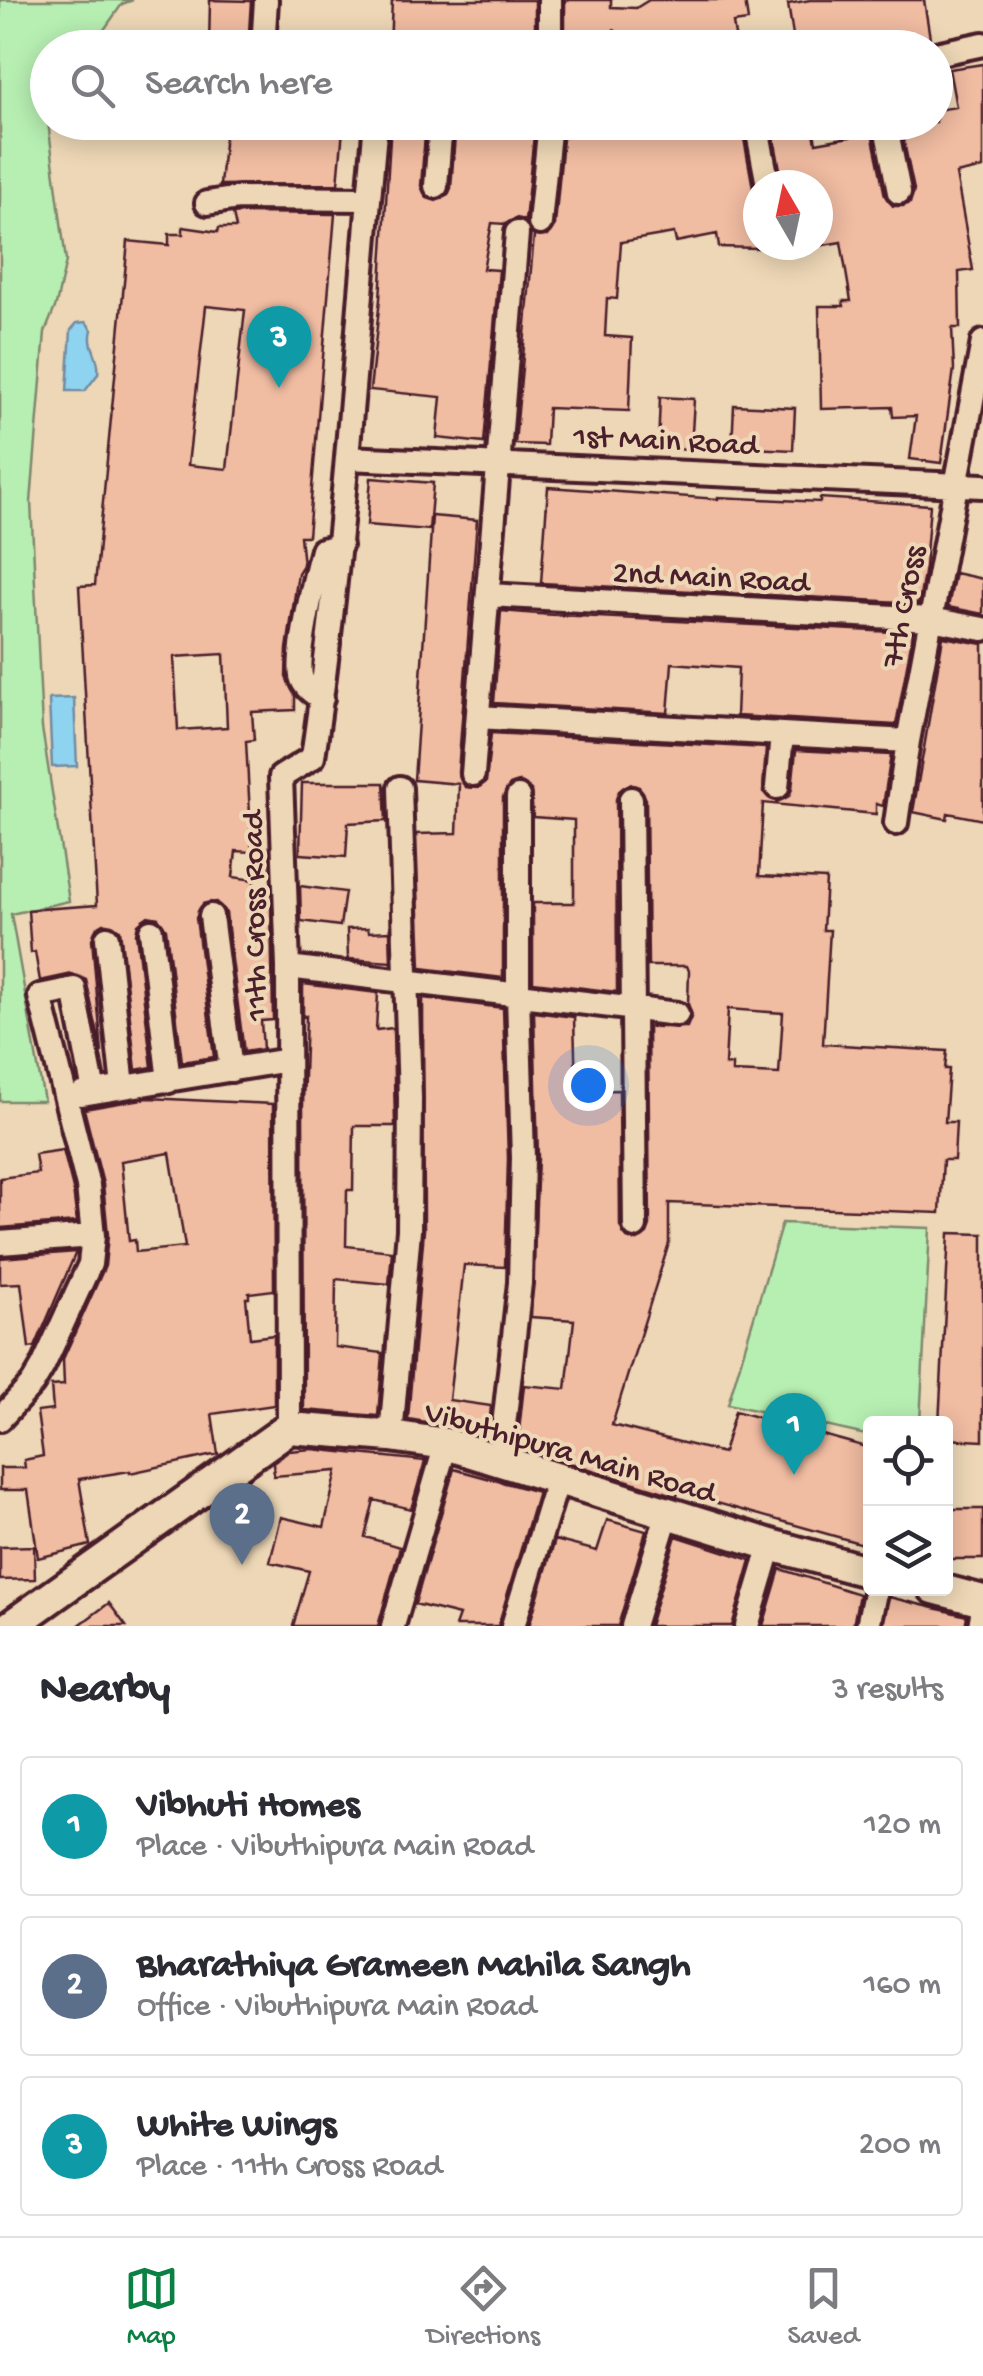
<!DOCTYPE html>
<meta charset="utf-8">
<style>
:root{--surface:#fff;--page:#f2f2f3;--text:#2b2b33;--muted:#7c7c81;--line:#e1e1e2;--accent:#0b8043}
body{margin:0;font-family:"Gochi Hand",sans-serif;background:var(--page);color:var(--text)}
.controls{position:absolute;right:30px;bottom:30px;display:grid;overflow:hidden;border-radius:10px;box-shadow:0 5px 25px #0003}
.controls button{width:90px;height:90px;display:grid;place-items:center;padding:0;border:0;border-bottom:2px solid var(--line);background:var(--surface);color:var(--text);font:50px sans-serif}
.compass{position:absolute;left:743px;top:170px;width:90px;height:90px;border-radius:50%;background:var(--surface);box-shadow:0 5px 25px #0003;rotate:351deg}
.you{position:absolute;left:588px;top:1085px;width:35px;height:35px;margin:-25px;border:8px solid #fff;border-radius:50%;background:#1a73e8;box-shadow:0 0 0 15px #1a73e833}
.badge{display:grid;place-items:center;width:65px;height:65px;border-radius:50%;background:var(--accent);color:#fff;font-size:32px;font-weight:700}
.pin{position:absolute;translate:-50% -82px;filter:drop-shadow(0 2px 5px #0008)}
.pin::after{content:'';position:absolute;top:52px;width:35px;height:30px;background:inherit;clip-path:polygon(0 0,100% 0,50% 100%)}
.list{margin:0;padding:0;list-style:none}
h2{display:flex;justify-content:space-between;align-items:center;height:130px;margin:0;padding:0 40px;font-size:42px}
h2 small{font-size:32px;font-weight:400;color:var(--muted)}
.list li{display:grid;grid-template-columns:65px 1fr auto;gap:30px;align-items:center;box-sizing:border-box;height:140px;margin:0 20px 20px;padding:0 20px;border:2px solid var(--line);border-radius:10px}
.list b{display:block;font-size:38px;white-space:nowrap}
.list p{margin:0;font-size:32px;white-space:nowrap;color:var(--muted)}
.list em{font-size:32px;font-style:normal;color:var(--muted)}
.icon{flex:none;width:55px;height:55px;fill:none;stroke:currentColor;stroke-width:2;stroke-linecap:round;stroke-linejoin:round}
.map{position:relative;flex:none;width:983px;height:1626px;overflow:hidden}
.search{position:absolute;background:var(--surface);box-shadow:0 5px 25px #0003;left:30px;right:30px;top:30px;height:110px;display:flex;align-items:center;gap:25px;box-sizing:border-box;padding:0 35px;border-radius:55px;color:var(--muted);font-size:38px}
.sheet{height:610px;background:var(--surface)}
nav{display:flex;justify-content:space-around;align-items:center;box-sizing:border-box;height:140px;border-top:2px solid var(--line);background:var(--surface);font-size:28px;color:var(--muted)}
nav a{display:grid;justify-items:center;gap:5px}
nav .on{color:var(--accent)}
.map>svg:first-child{display:block}
.green{fill:#b7efb2;stroke:#80876e;stroke-width:2.5}
.water{fill:#8ed3ef;stroke:#738ba1;stroke-width:2.5}
.building{fill:#f0bca2;stroke:#4a1f2b;stroke-width:2.5;fill-rule:evenodd}
.lines{fill:none;stroke-linecap:round;stroke-linejoin:round}
.street-casing{stroke:#4a1f2b;stroke-width:30}
.secondary-casing{stroke:#4a1f2b;stroke-width:38}
.street{stroke:#edd7b6;stroke-width:22}
.secondary{stroke:#edd7b6;stroke-width:30}
.labels{text-anchor:middle;stroke-width:8;stroke-linejoin:round;paint-order:stroke}
.street-label{font-size:32px;fill:#4a1f2b;stroke:#edd7b6}
</style>
<div class="map">
<svg width="983" height="1626" viewBox="0 0 983 1626">
<rect width="100%" height="100%" fill="#edd7b6"/>
<filter id="ink" filterUnits="userSpaceOnUse"><feTurbulence type="fractalNoise" baseFrequency=".01" numOctaves="2"/><feDisplacementMap in="SourceGraphic" scale="20" xChannelSelector="R" yChannelSelector="G"/><feConvolveMatrix kernelMatrix="1 2 1 2 8 2 1 2 1" color-interpolation-filters="sRGB"/></filter>
<g filter="url(#ink)">
<path class="green" d="M0 0H133L122 4 92 47 48 48V122L66 261 56 305 45 332 31 502 42 728 69 901 11 914 44 1101H0Z
M782 1223 930 1228 920 1423 870 1424V1436L728 1404Z"/>
<path class="water" d="M86 322 92 330C87 347 101 357 98 374L85 391H67L71 330 77 323Z
M74 698 77 766 52 767 49 699Z"/>
<path class="building" d="M210 0 251 1 248 48H209Z
M392 0H535V48H390Z
M565 0H611V7L636 8 649 0H745L748 21 733 23 737 48H641L614 30 613 48H565Z
M810 0H924L930 38 875 48H795L788 4Z
M983 64V168L956 174 973 270 959 272 960 328H952L954 369 941 463 910 459 916 416 893 417 892 407 821 409 819 306H844L843 301H851L841 242 818 246V185H783L771 122H812L816 143 872 133 885 196 893 206H903L910 203 914 190 901 128 908 127V122H936V110L956 107 949 69Z
M226 122H279L343 129 338 184 220 185Z
M391 122H426L421 186 427 198 436 201 448 195 451 188 456 122 535 126 525 221 517 218 505 224 492 223 483 269 499 270 484 443 437 438 441 397 370 390 380 299Z
M667 122H741L753 188 758 196V248L719 247 717 234 676 242 674 233 621 242 617 299 607 298 605 336 632 338 629 411 548 408 546 445 515 444 534 236H547L555 225 564 128 611 132Z
M240 213 335 214 308 536H300L303 565 298 573 287 649 286 677 295 696V710L252 712 254 740 246 741 252 852 236 851 233 877 254 880 255 901 271 900 273 1020 261 1021 263 1049 244 1052 226 913 216 902 203 904 196 918 214 1057 182 1062 166 929 158 918 148 916 138 924 136 933 152 1067 136 1070 120 930 104 923 97 927 92 939 102 1053 86 980 72 974 40 981 35 952 31 953 28 910 97 905 79 586 95 585 128 241 169 245V234H183V227L218 232 219 228H236L233 214ZM206 306 245 310 227 469 188 465ZM224 654 227 727 178 730 174 657Z
M660 397 694 399 691 450 658 448Z
M734 405 795 408 793 450 732 447Z
M371 478 433 483 429 530 367 525Z
M548 487 718 499V497L820 502V498L930 505 925 567 919 603 541 583Z
M432 516 477 520 458 773 465 787 478 788 486 782 491 733 766 748 763 792 777 802 789 796 792 789 796 750 891 755 883 806 876 804V814L763 803 759 876 826 879 823 930H830L823 1044 947 1051 945 1069H949L945 1122H956L954 1160H943L940 1213 669 1203V1243L612 1425 723 1453 735 1411 870 1448V1546L678 1492 677 1496 557 1459 560 1446 518 1440 524 1385 566 1389 574 1320 531 1317 538 1158 534 1012 574 1017 576 1091 619 1090 620 1226 627 1238 636 1241 647 1234 650 1226 648 1027H687L692 1015 688 1004 689 971 687 966H648L646 799 639 787 630 784 619 791 616 799 617 992 533 982V903H574V820L533 817 531 790 519 782 510 785 503 797V978L421 968 416 834 457 833 459 784 414 780ZM728 1009 783 1013 779 1074 732 1072V1065H725Z
M955 573 983 579V614L948 607Z
M501 611 538 614 913 633 896 725 736 716 738 668 672 663 668 713 494 703Z
M943 637 983 644V820L948 813 947 819 913 812Z
M302 783H384L386 821 348 823 346 857 300 854Z
M300 886 345 892 340 926 301 921Z
M368 928 369 932 390 931 391 962 348 959 347 929Z
M303 984 378 993 376 1030 393 1028 395 1126H354L353 1190H347L346 1246 392 1251 389 1284 336 1279 335 1347 383 1353 378 1416 304 1410 303 1105 306 1016 303 1017Z
M423 998 503 1008 508 1158 505 1267 464 1265 449 1400 491 1406 488 1437 449 1426 408 1419 424 1230Z
M148 1098 273 1104 274 1290 249 1293V1298H246L250 1338 274 1335V1405L212 1414 218 1454 130 1473V1471L79 1479 90 1545 38 1558 28 1490H0V1468H25L24 1460 43 1456 37 1412 53 1410 51 1386 64 1385 63 1359 105 1266 108 1235 103 1184 84 1109ZM170 1153 185 1247 136 1252 135 1240 129 1241 121 1161Z
M63 1150 73 1189 77 1222 0 1228V1178L38 1173 35 1154Z
M949 1233 983 1234V1441L946 1439V1424H939Z
M76 1252 35 1347 29 1348 21 1283 0 1284V1258Z
M312 1449 425 1461 411 1509 374 1500 365 1537 400 1547 378 1626H293L309 1571 270 1562 281 1517 324 1527 337 1471 274 1476 273 1463 289 1451Z
M454 1469 538 1492 498 1626H455L459 1615 415 1604Z
M946 1509H983V1559H946Z
M607 1520 646 1531 618 1626H529L555 1540 597 1551Z
M676 1536 751 1560 732 1626H649Z
M34 1546 35 1579 0 1580V1547Z
M780 1569 859 1594 853 1626H763Z
M889 1597 967 1616 965 1626H883Z
M109 1603 126 1626H78Z"/>
<g class="lines">
<defs>
<path id="street" d="M550 0V48
M263 48 266 0
M936 54 983 44
M756 122 768 185
M885 122 899 192
M436 186 441 122
M207 203 239 198 369 199
M540 223 550 122
M347 458 983 486
M488 595 931 619 983 629
M322 698C313 694 303 686 301 676 297 652 315 576 322 550L340 546
M478 717 908 741
M473 774 517 233
M777 787 782 735
M631 799 635 1226
M896 823 908 741 983 342
M211 916 231 1070
M151 931 169 1081
M107 938 123 1087
M288 967 677 1014
M82 1094 288 1060
M0 1243 93 1236
M0 1419 33 1383 43 1366 90 1264 93 1236 88 1186 40 996 74 989 94 1092
M289 1428 288 967 281 777 313 757C344 546 356 334 376 122
M391 1436 409 1230 410 1098 400 788
M500 1461 520 1283 523 1158 518 995V797
M393 1626 446 1444
M513 1626 558 1479
M633 1626 668 1512
M747 1626 771 1545
M868 1626 876 1588
M980 1626 983 1609"/>
<path id="secondary" d="M934 1588 983 1601
M11 1626 289 1428 391 1436 446 1444 771 1545 870 1572"/>
</defs>
<use href="#street" class="street-casing"/>
<use href="#secondary" class="secondary-casing"/>
<use href="#street" class="street"/>
<use href="#secondary" class="secondary"/>
</g>
</g>
<g class="labels">
<g class="street-label">
<text transform="translate(666 438) rotate(3)" y="11">1st Main Road</text>
<text transform="translate(711 575) rotate(3)" y="11">2nd Main Road</text>
<text transform="translate(901 606) rotate(-79)" y="11">7th Cross</text>
<text transform="translate(252 916) rotate(-91)" y="11">11th Cross Road</text>
<text transform="translate(571 1450) rotate(16)" y="11">Vibuthipura Main Road</text>
</g>
</g>
</svg>
<div class="controls">
<button><svg class="icon" aria-label="locate" viewBox="0 0 24 24"><circle cx="12" cy="12" r="6"/><path d="M12 2v4M12 18v4M2 12h4M18 12h4"/></svg></button>
<button><svg class="icon" aria-label="layers" viewBox="0 0 24 24"><path d="M12 4l9 5-9 5-9-5zM3 14l9 5 9-5"/></svg></button>
</div>
<svg class="compass" viewBox="-18 -18 36 36"><path d="M0-13l5 13h-10z" fill="#e53935"/><path d="M0 13l5-13h-10z" fill="#7c7c81"/></svg>
<div class="you"></div>
<div class="pin badge" style="left:794px;top:1475px;background:#0f9aa8">1</div>
<div class="pin badge" style="left:242px;top:1565px;background:#5c6f8a">2</div>
<div class="pin badge" style="left:279px;top:388px;background:#0f9aa8">3</div>
<div class="search"><svg class="icon" aria-label="search" viewBox="0 0 24 24"><circle cx="10" cy="10" r="6"/><path d="M15 15l6 6"/></svg>Search here</div>
</div>
<section class="sheet">
<h2>Nearby<small>3 results</small></h2>
<ul class="list">
<li><span class="badge" style="background:#0f9aa8">1</span><div><b>Vibhuti Homes</b><p>Place · Vibuthipura Main Road</p></div><em>120 m</em></li>
<li><span class="badge" style="background:#5c6f8a">2</span><div><b>Bharathiya Grameen Mahila Sangh</b><p>Office · Vibuthipura Main Road</p></div><em>160 m</em></li>
<li><span class="badge" style="background:#0f9aa8">3</span><div><b>White Wings</b><p>Place · 11th Cross Road</p></div><em>200 m</em></li>
</ul>
</section>
<nav>
<a class="on"><svg class="icon" aria-label="map" viewBox="0 0 24 24"><path d="M3 6l6-2 6 2 6-2v14l-6 2-6-2-6 2zM9 4v14M15 6v14"/></svg>Map</a>
<a><svg class="icon" aria-label="directions" viewBox="0 0 24 24"><path d="M12 3l9 9-9 9-9-9zM9 14v-3h6M13 9l2 2-2 2"/></svg>Directions</a>
<a><svg class="icon" aria-label="saved" viewBox="0 0 24 24"><path d="M7 4h10v16l-5-4-5 4z"/></svg>Saved</a>
</nav>
